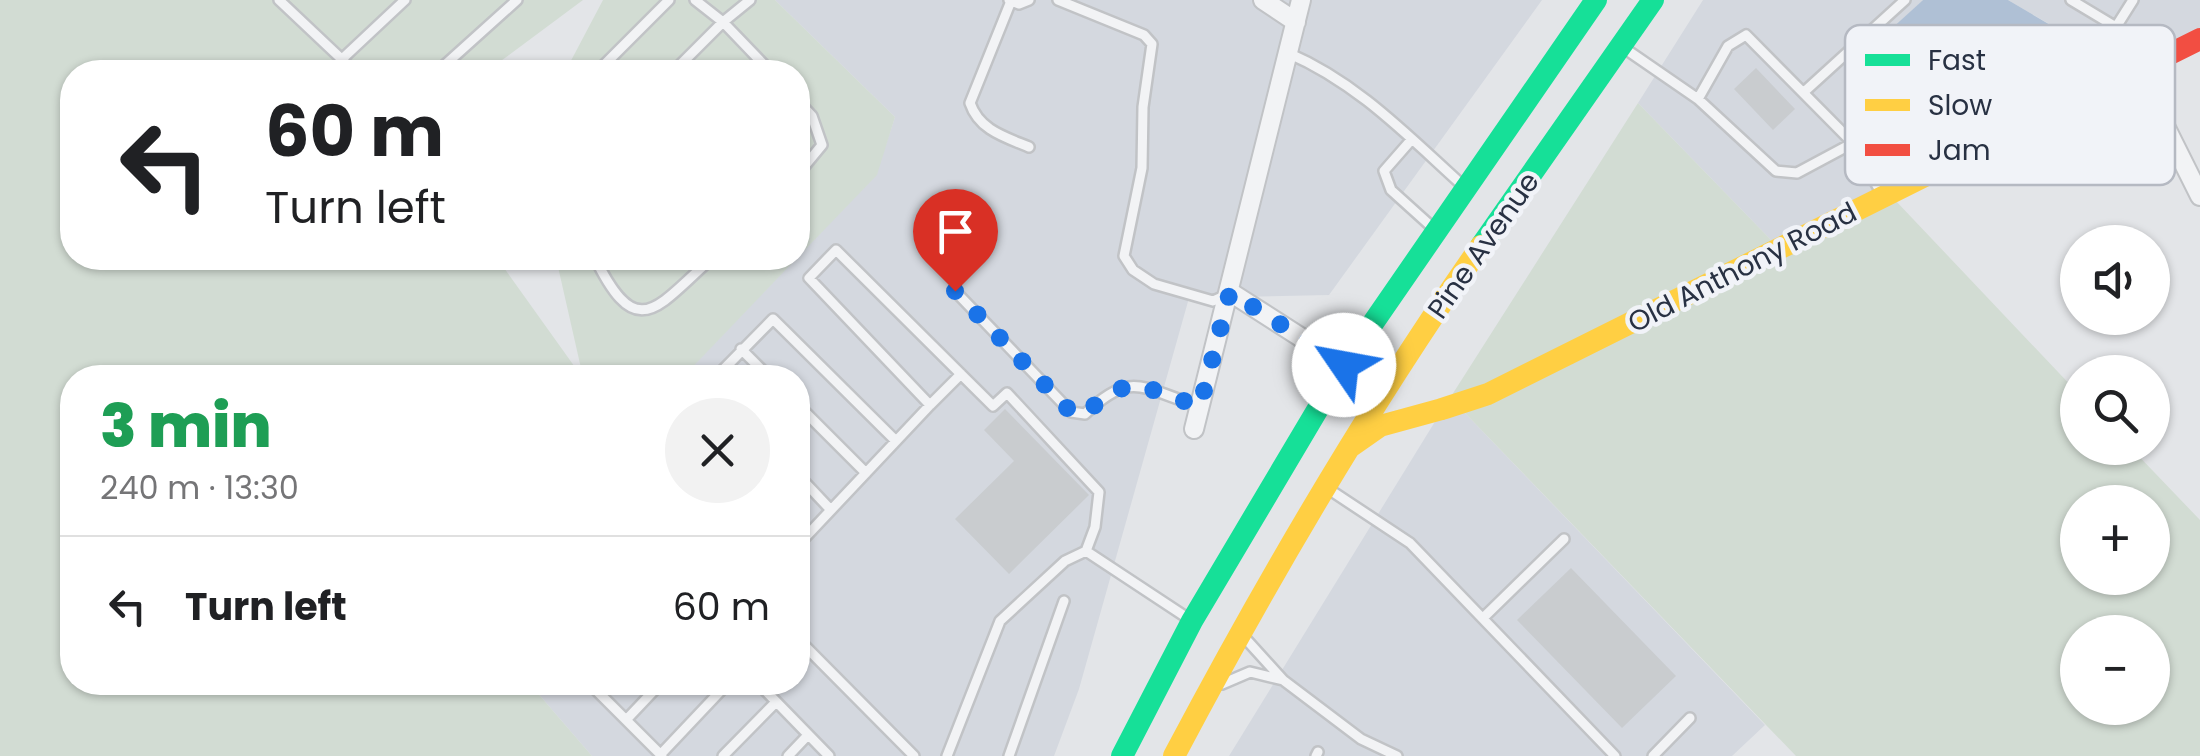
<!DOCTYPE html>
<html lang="en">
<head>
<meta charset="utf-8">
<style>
	:root { --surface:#fff; --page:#f2f2f2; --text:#202124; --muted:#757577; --line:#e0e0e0 }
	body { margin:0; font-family:Poppins,sans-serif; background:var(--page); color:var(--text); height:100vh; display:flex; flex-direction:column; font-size:38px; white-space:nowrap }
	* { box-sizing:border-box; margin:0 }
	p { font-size:32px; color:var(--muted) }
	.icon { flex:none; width:55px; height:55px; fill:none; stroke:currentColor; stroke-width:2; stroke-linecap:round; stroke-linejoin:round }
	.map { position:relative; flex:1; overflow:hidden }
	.details { position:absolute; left:60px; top:365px; width:750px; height:330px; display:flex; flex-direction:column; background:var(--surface); border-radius:40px; box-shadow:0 2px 8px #0004 }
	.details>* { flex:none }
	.banner { position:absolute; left:60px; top:60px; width:750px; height:210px; border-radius:40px; box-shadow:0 2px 8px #0004; background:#fff; color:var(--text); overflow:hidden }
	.controls { position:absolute; left:2060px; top:225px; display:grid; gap:20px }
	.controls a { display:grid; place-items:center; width:110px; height:110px; border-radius:50%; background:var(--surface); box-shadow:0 2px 8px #0004; font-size:50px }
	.pin { position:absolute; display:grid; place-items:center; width:85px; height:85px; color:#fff; margin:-102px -42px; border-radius:50% 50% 50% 0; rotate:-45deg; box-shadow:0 0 10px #0007 }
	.pin .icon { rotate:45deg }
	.me { position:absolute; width:110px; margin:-55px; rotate:303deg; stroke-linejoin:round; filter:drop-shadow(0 0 8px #0008) }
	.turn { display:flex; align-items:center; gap:35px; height:210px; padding:0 40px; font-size:45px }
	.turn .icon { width:130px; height:130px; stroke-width:2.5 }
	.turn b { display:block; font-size:70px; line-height:85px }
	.round { display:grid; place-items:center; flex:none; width:105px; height:105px; border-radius:52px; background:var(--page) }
	.overview { display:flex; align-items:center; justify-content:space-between; height:170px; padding:0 40px }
	h1 { font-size:60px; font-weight:800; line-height:75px; color:#1e9e55 }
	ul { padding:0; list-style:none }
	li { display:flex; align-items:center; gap:30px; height:140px; padding:0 40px; border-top:2px solid var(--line) }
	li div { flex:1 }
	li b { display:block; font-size:38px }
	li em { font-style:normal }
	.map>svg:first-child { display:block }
</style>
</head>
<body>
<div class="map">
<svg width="2200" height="756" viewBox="0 0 2200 756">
	<rect width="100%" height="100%" fill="#e3e5e8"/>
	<!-- built -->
	<path fill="#d4d8df" d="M775 0H1542L1329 295 1189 298 1079 689 1054 756H592L529 683 798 682V378L682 377 876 175 895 117Z
		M1703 0H1923L1889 32 2080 42 2008 0H2200V29L1773 242 1638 103Z
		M1463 411 1765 725 1732 756H1229L1436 420Z"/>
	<!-- green -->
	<path fill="#d2dcd3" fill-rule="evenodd" d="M0 0H583L486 72H72V258H497L582 377 72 378V682L529 683 592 756H0Z
		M603 0H775L895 117 877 175 798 257V72H565Z
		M1638 103 1773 242 1485 386 1450 398Z
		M1895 200 2077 392 2078 448H2131L2200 520V756H1796L1463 411ZM2078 502H2152V578H2078ZM2078 632H2152V708H2078Z
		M556 258H797L682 378 583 377Z"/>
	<!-- water -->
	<path fill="#afc0d5" d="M1923 0H2008L2081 43 1963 107 1889 31Z"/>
	<!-- building -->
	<path fill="#c9cccf" d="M1756 68 1795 109 1773 130 1734 89Z
		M1005 409 1089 495 1009 574 955 519 1014 461 984 430Z
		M1571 568 1676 676 1622 728 1517 620Z"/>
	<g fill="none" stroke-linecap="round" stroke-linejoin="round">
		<!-- lane casing -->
		<g stroke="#c1c3c6" stroke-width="14">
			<path id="lane" d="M279 0 350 67 370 72
				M695 0 723 22 750 0
				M1009 0 1019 4 1029 0
				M1058 0 1144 35 1152 44 1143 107 1142 168 1124 256 1133 270 1154 284 1213 301 1224 296
				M2071 0 2116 27 2136 67
				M1011 1 970 103C979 130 1005 137 1029 147
				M2116 27 2133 0
				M1624 48 1698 99 1776 171 1797 173 1853 143 1882 194
				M1288 53C1356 82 1406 134 1460 183
				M341 60 405 0
				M437 72 517 0
				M597 72 669 0
				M673 72 723 22 771 72
				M1804 92 1905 0
				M1698 99 1728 46 1746 35 1853 143
				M798 101 812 116 822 145 798 174
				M1412 139 1384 171 1391 190 1432 227
				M595 258C637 344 656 308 712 258
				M955 291 1071 412 1085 414C1132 369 1142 389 1199 406
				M741 349 770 378
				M715 378 773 319 896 441
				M798 405 866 473
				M930 405 961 374
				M798 475 831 510
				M1330 490 1410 543 1615 756
				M798 545 930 405 809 278 836 250 993 406 1007 393 1099 492 1095 527 1086 551 1065 561 1000 621 947 756
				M1086 551 1186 617
				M1483 618 1564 539
				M798 639 914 756
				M1283 680 1361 739 1397 756
				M595 682 592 686 662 756
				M757 682 829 756
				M1222 684 1250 672 1283 680 1244 637
				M626 720 662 682
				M660 755 729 682
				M723 756 776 702
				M788 756 808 735
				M1009 756 1064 601
				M1316 756 1318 752
				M1653 756 1690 718"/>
		</g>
		<!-- street casing -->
		<g stroke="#c1c3c6" stroke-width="22">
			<path id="street" d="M1263 0 1296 22
				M2137 70 2200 196
				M1230 292 1344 365
				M1194 429 1301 0"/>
		</g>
		<!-- lane -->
		<use href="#lane" stroke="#f2f3f5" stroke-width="9"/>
		<!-- street -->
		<use href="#street" stroke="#f2f3f5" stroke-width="18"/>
		<!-- fast -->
		<path stroke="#16e098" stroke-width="22" d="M1481 246 1653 0
			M1122 756 1192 621 1344 365 1596 0"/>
		<!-- slow -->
		<path stroke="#ffcf43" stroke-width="22" d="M1442 409 1488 394 2021 128
			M1350 447 1380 426 1442 409
			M1174 756C1267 580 1367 409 1481 246"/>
		<!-- jam -->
		<path stroke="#f24e42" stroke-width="22" d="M2021 128 2200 39"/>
	</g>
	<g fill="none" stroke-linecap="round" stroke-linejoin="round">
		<!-- route -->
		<path stroke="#1a73e8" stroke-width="18" stroke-dasharray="0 32.4" d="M955 291 1071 412 1085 414C1132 369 1142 389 1200 406L1230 292 1344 365"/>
	</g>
	<g text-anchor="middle" stroke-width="9" stroke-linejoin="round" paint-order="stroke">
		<!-- street labels -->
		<g font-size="28" fill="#283143" stroke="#f1f3f8">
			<text transform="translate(1483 245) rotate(-55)" y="10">Pine Avenue</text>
			<text transform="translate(1742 267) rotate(-27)" y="10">Old Anthony Road</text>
		</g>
	</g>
	<!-- legend -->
	<rect x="1845" y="25" width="330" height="160" rx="15" fill="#f1f3f8" stroke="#b5b9c2" stroke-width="2.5"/>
	<rect x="1865" y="54" width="45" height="12" fill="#16e098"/>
	<rect x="1865" y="99" width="45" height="12" fill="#ffcf43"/>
	<rect x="1865" y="144" width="45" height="12" fill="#f24e42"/>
	<g font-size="28" fill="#283143">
		<text x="1928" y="70">Fast</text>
		<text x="1928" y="115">Slow</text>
		<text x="1928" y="160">Jam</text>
	</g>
</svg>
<div class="controls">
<a><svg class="icon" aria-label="sound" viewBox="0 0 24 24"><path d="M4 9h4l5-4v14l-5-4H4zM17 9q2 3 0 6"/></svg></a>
<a><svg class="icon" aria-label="search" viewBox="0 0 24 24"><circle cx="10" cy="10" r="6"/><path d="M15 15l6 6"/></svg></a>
<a>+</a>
<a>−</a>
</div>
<div class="pin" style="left:955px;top:291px;background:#d93025"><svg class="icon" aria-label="arrive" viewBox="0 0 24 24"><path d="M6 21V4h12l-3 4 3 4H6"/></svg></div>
<svg class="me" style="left:1344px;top:365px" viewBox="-20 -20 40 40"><circle r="19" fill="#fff"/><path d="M0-13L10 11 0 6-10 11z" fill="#1a73e8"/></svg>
<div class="banner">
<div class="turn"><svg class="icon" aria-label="left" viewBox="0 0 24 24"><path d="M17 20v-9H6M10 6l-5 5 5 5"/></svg><div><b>60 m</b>Turn left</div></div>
</div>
<section class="details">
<div class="overview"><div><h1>3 min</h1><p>240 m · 13:30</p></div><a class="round"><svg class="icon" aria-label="close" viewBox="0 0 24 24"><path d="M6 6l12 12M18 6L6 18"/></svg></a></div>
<ul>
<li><svg class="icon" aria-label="left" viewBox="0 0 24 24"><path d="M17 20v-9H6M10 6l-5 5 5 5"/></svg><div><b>Turn left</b></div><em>60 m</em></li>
</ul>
</section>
</div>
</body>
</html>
